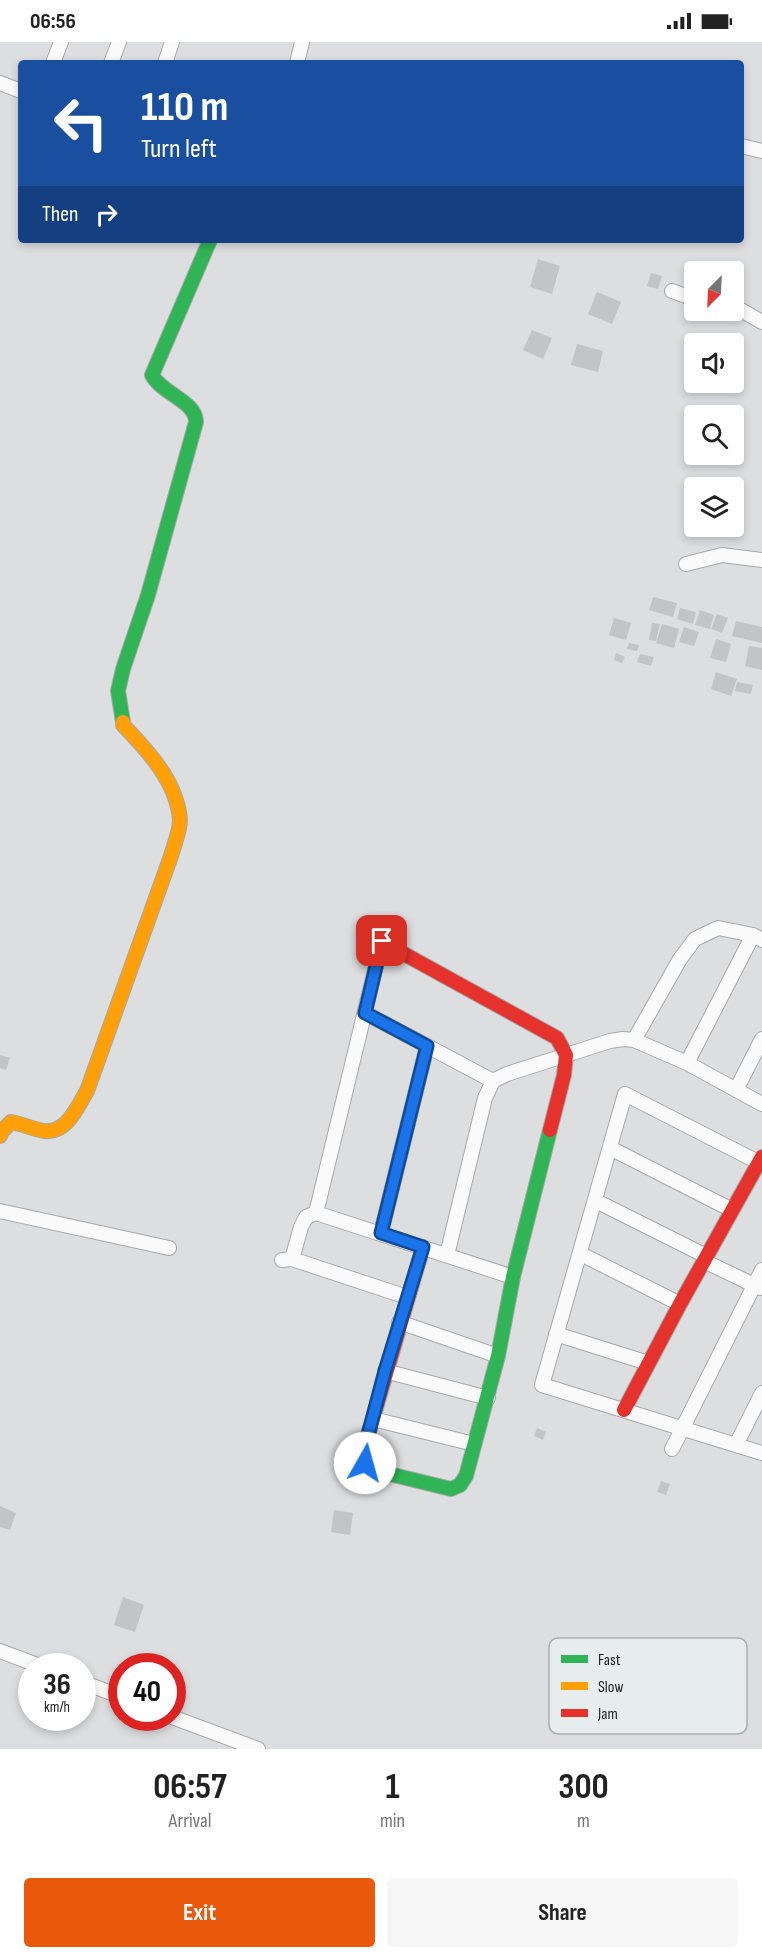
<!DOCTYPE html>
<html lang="en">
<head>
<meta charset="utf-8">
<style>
	:root { --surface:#fff; --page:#f6f6f6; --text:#222; --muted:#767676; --accent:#ea580c }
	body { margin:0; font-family:"Sofia Sans Condensed",sans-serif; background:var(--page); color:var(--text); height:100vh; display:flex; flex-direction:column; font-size:22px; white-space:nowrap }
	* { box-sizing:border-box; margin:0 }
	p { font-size:20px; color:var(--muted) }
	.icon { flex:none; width:33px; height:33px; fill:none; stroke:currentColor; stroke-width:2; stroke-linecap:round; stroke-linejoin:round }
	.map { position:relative; height:1707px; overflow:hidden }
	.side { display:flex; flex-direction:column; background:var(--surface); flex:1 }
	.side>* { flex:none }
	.banner { position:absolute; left:18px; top:18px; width:726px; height:183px; border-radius:6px; box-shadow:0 3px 9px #0003; background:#1a4fa0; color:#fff; overflow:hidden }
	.needle { width:39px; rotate:204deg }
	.buttons { position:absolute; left:684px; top:219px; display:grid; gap:12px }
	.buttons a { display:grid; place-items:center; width:60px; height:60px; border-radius:6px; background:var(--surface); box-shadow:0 3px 9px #0003; font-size:30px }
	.speed { position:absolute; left:18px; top:1611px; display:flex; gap:12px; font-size:30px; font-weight:700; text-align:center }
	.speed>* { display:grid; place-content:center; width:78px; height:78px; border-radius:50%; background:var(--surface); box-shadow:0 3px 9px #0003; line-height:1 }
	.speed small { font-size:15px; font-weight:400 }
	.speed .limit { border:9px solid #d22; background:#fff; color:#111 }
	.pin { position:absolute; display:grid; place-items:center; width:51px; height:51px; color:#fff; margin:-26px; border-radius:12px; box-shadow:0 3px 9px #0006 }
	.me { position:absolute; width:66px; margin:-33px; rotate:7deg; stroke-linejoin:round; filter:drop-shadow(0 0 4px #0008) }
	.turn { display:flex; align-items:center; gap:21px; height:126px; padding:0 24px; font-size:27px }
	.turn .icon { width:78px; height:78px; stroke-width:2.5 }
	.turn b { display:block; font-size:42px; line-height:51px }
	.then { display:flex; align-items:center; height:57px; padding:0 24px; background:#0003; gap:12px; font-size:22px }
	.eta { display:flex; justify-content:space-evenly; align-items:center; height:102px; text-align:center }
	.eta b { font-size:36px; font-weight:700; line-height:42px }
	.cta { display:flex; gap:12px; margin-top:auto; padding:12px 24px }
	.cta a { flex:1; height:69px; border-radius:6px; background:var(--accent); color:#fff; font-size:24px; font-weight:700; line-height:69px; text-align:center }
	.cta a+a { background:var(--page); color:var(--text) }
	.status { display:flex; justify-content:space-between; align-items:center; height:42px; padding:0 30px; background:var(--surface); direction:ltr }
	.status svg { height:16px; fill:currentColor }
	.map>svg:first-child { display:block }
</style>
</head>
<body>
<div class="status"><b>06:56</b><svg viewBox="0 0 49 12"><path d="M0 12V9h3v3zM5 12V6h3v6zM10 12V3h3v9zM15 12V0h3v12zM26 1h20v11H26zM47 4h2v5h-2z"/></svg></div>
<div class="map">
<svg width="762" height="1707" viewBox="0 0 762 1707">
	<rect width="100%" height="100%" fill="#dcdee0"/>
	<!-- building -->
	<path fill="#c3c4c6" d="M538 217 560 224 552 252 530 245Z
		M651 231 662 234 658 247 647 244Z
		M597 250 621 260 612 282 588 272Z
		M532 288 552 296 543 317 523 308Z
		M577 302 603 309 598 330 571 323Z
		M653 555 677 561 673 575 649 568Z
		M680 566 696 570 693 582 677 577Z
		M700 568 714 573 710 587 695 583Z
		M717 572 728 576 722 591 711 587Z
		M614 576 631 581 626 598 609 593Z
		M736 579 762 585V601L732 594Z
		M652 581 660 582 656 599 649 598Z
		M662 582 679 587 674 606 656 601Z
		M684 585 699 590 694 604 679 600Z
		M716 597 731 602 726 620 710 616Z
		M629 601 639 603 637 609 627 607Z
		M749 604 762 606V628L745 624Z
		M616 611 625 615 622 621 614 618Z
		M640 612 654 615 651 624 637 620Z
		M716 630 737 637 731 654 711 647Z
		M737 640 753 643 751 652 735 649Z
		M0 1013 10 1016 6 1028 0 1026Z
		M537 1386 546 1390 543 1398 534 1394Z
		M661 1439 670 1442 666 1453 657 1450Z
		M0 1464 16 1471 10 1488 0 1485Z
		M334 1468 353 1471 350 1493 331 1490Z
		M123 1555 144 1563 135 1590 114 1583Z"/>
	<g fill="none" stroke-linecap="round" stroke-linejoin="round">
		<!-- street casing -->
		<g stroke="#a6a8aa" stroke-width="16">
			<path id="street" d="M53 21 61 0
				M111 21 119 0
				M165 21 172 0
				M297 21 302 0
				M0 41 21 49
				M741 104 762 109
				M672 249 694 257
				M734 264 762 280
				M686 522 722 513 762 518
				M365 971 493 1039
				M634 998 680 917 695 897 718 886 753 893 762 898
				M687 1021 753 893
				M736 1048 762 997
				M610 1106 732 1168
				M758 1120 625 1052 542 1343 762 1411
				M596 1159 706 1214
				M0 1169 169 1206
				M316 1171 382 899
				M381 1191 427 1004
				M581 1212 680 1262
				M447 1213 485 1056 493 1039 507 1032 610 999 623 997 634 998 687 1021 762 1062
				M292 1217 301 1185 306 1175 316 1171 513 1235
				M282 1218 292 1217 407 1255
				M704 1219 760 1246
				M399 1280 498 1314
				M556 1292 648 1321
				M385 1329 488 1356
				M373 1377 474 1402
				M736 1403 762 1351
				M672 1407 762 1228
				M0 1609 40 1624
				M82 1640 122 1655
				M172 1675 258 1707"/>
		</g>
		<!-- fast casing -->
		<g stroke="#a6a8aa" stroke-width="16">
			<path id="fast" d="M123 680 118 649 123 627 148 553 196 380C196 359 162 352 152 333L210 198
				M371 1383C366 1401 357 1414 373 1428L451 1447 460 1443 466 1434 498 1314 513 1235 550 1088"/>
		</g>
		<!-- slow casing -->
		<g stroke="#a6a8aa" stroke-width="16">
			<path id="slow" d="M0 1094 2 1089 11 1080C22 1082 33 1087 44 1089 67 1092 77 1065 87 1049L171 814C174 803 180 789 180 778 177 740 148 709 123 683V680"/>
		</g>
		<!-- jam casing -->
		<g stroke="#a6a8aa" stroke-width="16">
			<path id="jam" d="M366 891 557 996 566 1013 564 1033 550 1088
				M624 1368 680 1262 762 1115
				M371 1383 423 1205"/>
		</g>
		<!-- street -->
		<use href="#street" stroke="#fafafa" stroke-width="14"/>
		<!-- fast -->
		<use href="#fast" stroke="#30b455" stroke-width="14"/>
		<!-- slow -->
		<use href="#slow" stroke="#ff9f0a" stroke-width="14"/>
		<!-- jam -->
		<use href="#jam" stroke="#e5322d" stroke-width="14"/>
	</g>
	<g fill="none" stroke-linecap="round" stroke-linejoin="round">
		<!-- route casing -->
		<g stroke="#114b97" stroke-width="15">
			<path id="route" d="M365 1421 363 1412 385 1329 423 1205 381 1191 427 1004 365 971 382 899"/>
		</g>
		<!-- route -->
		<use href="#route" stroke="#1a73e8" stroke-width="10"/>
	</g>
	<!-- legend -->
	<rect x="549" y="1596" width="198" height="96" rx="9" fill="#e7ecef" stroke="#a9adb0" stroke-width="1.5"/>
	<rect x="561" y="1613" width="27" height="8" fill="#30b455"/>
	<rect x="561" y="1640" width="27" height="8" fill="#ff9f0a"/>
	<rect x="561" y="1667" width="27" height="8" fill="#e5322d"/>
	<g font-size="16" fill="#191b1c">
		<text x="598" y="1623">Fast</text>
		<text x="598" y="1650">Slow</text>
		<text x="598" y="1677">Jam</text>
	</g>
</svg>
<div class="buttons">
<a><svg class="needle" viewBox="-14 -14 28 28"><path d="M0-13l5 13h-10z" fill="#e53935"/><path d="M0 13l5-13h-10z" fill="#767676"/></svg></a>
<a><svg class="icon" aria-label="sound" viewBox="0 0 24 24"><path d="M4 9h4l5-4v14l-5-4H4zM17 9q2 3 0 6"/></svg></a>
<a><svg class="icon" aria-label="search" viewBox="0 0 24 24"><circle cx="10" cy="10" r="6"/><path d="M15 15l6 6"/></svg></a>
<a><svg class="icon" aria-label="layers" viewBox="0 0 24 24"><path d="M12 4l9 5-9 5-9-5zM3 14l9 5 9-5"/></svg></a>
</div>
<div class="speed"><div>36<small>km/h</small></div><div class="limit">40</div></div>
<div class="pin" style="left:382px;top:899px;background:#d93025"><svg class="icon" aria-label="arrive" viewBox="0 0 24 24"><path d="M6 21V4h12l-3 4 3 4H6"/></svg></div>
<svg class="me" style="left:365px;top:1421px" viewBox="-20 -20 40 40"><circle r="19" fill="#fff"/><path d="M0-13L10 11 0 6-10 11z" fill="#1a73e8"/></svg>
<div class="banner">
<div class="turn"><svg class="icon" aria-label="left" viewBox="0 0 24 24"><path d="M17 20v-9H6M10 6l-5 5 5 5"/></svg><div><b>110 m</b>Turn left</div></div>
<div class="then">Then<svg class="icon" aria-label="right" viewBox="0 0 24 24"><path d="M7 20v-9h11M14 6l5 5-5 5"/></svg></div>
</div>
</div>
<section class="side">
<div class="eta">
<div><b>06:57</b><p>Arrival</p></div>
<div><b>1</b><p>min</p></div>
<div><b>300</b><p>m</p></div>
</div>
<div class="cta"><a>Exit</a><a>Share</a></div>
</section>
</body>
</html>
